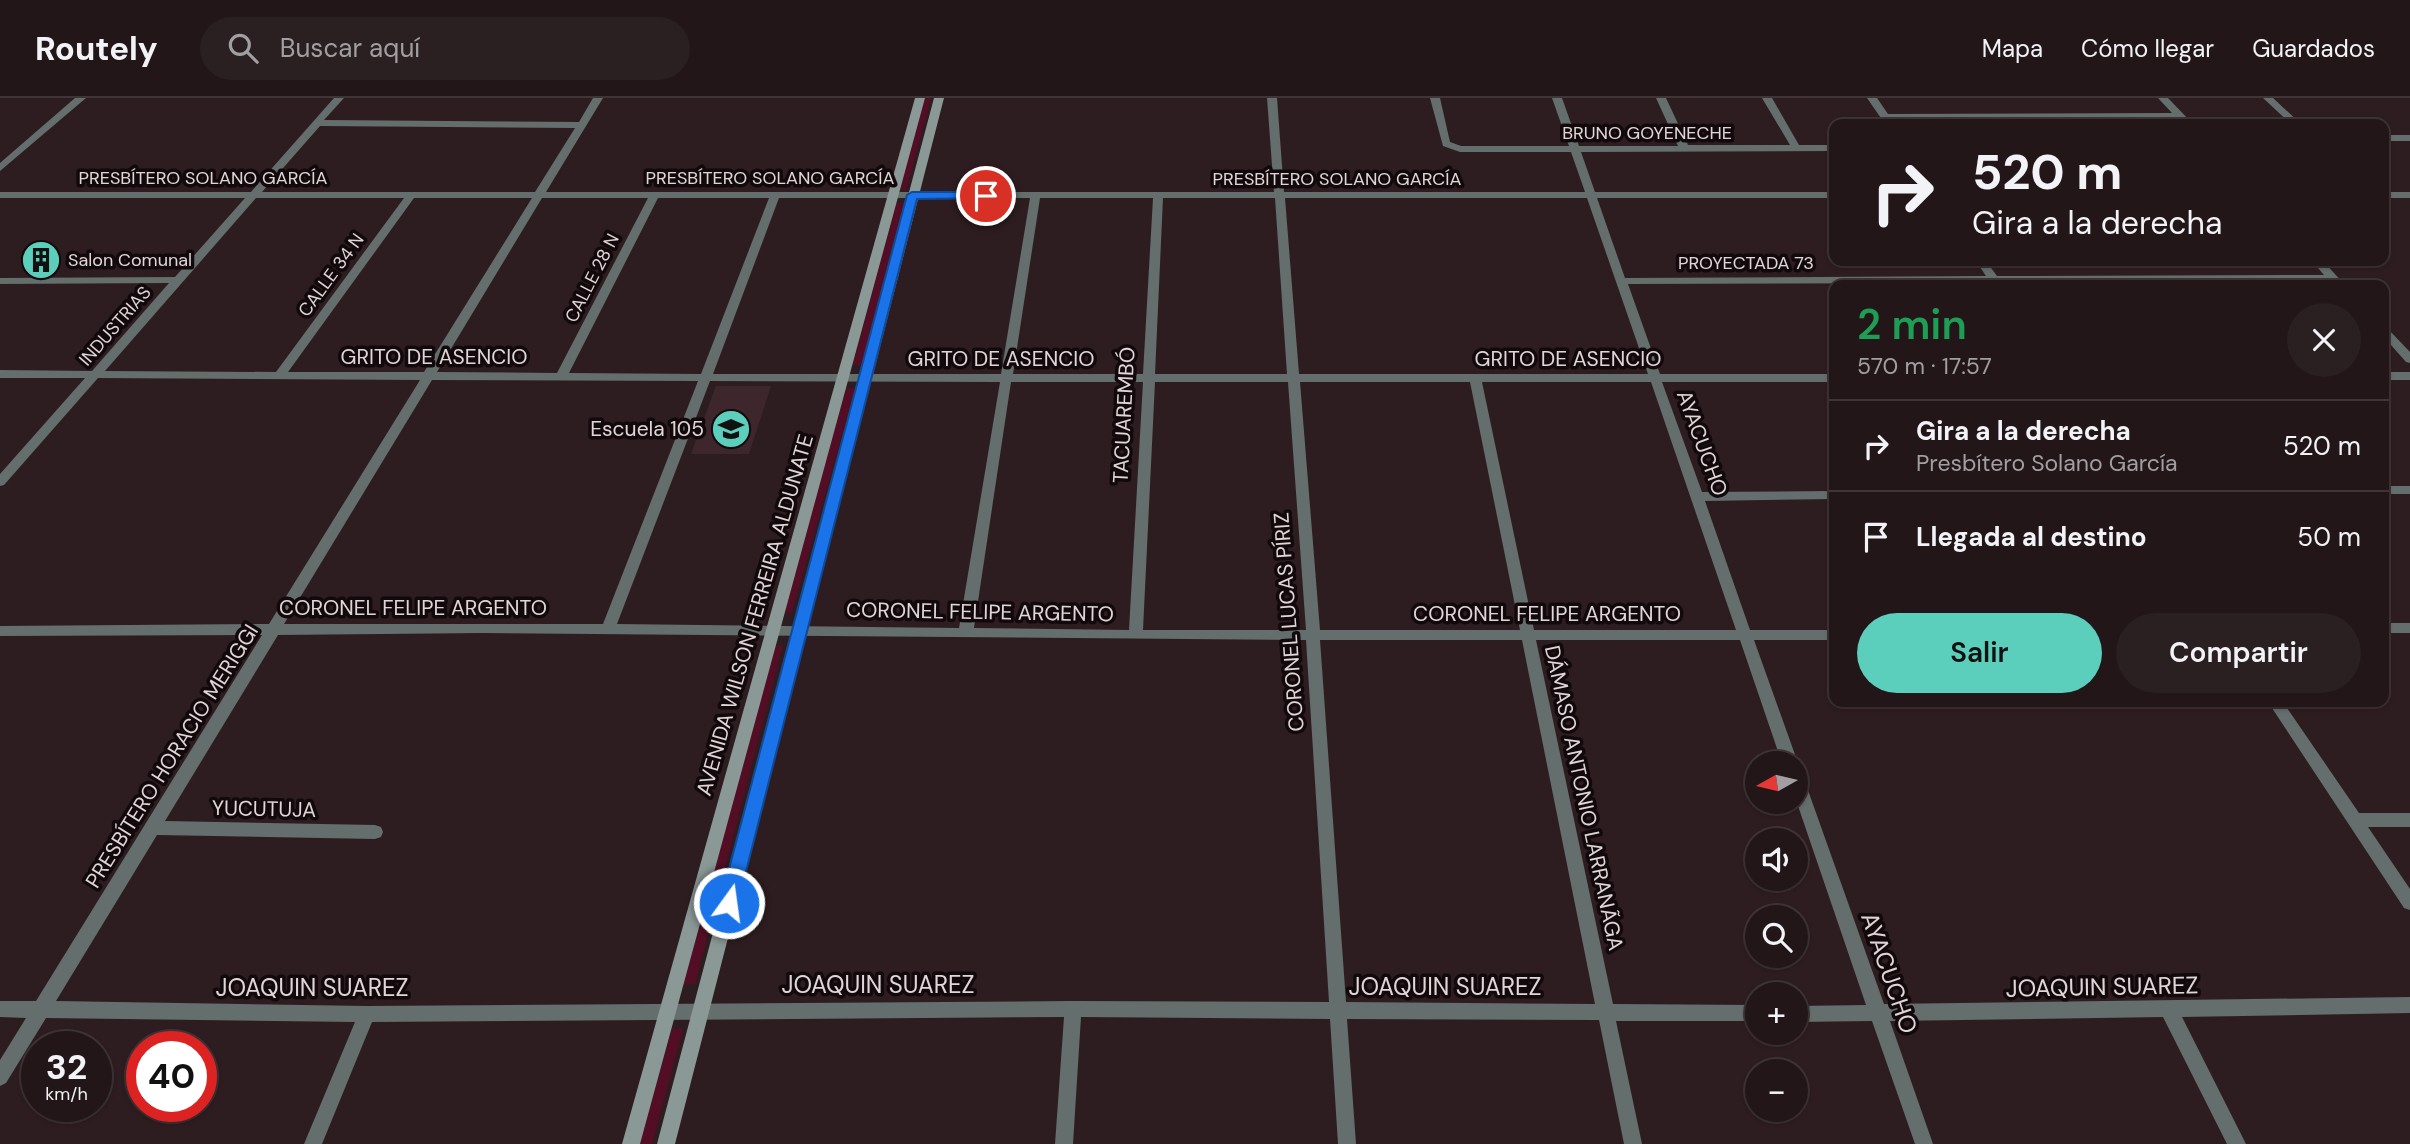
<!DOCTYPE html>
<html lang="es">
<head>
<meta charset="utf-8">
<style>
	:root { --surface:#221618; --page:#2a1f21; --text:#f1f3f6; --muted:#a29fa2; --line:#3f3537; --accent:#5bcebc }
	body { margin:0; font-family:"DM Sans",sans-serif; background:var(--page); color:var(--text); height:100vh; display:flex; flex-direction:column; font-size:26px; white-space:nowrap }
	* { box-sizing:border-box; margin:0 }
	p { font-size:23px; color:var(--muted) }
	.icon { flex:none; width:38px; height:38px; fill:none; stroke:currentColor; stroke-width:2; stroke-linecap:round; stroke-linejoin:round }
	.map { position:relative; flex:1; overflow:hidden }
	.details { position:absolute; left:1829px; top:182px; width:560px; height:427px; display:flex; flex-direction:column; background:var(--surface); border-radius:14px; box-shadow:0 2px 5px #0004,0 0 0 2px var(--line) }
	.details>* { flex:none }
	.top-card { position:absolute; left:1829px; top:21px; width:560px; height:147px; border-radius:14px; box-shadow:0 2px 5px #0004,0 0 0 2px var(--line); background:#221618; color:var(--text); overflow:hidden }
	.needle { width:46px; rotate:262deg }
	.fabs { position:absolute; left:1745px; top:653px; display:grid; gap:14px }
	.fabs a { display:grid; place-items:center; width:63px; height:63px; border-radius:50%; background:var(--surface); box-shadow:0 2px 5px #0004,0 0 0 2px var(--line); font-size:35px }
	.speed { position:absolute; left:21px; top:933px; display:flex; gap:14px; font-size:35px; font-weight:700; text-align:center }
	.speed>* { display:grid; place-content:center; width:91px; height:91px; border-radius:50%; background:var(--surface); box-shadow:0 2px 5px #0004,0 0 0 2px var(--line); line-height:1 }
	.speed small { font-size:18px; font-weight:400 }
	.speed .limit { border:10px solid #d22; background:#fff; color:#111 }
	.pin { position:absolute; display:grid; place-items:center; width:60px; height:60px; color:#fff; margin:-30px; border:4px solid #fff; border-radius:50%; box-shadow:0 2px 7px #0007 }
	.me { position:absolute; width:77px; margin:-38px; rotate:14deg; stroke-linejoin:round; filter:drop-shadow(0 0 5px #0008) }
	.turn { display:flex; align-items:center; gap:24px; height:147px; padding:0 28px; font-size:32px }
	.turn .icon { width:91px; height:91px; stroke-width:2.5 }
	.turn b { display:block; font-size:49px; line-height:60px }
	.round { display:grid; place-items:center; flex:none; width:74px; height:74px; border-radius:37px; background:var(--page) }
	.overview { display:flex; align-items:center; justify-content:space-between; height:119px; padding:0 28px }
	h1 { font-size:42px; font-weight:600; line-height:52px; color:#1e9e55 }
	.action { display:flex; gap:14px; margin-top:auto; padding:14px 28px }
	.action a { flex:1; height:80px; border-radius:42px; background:var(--accent); color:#111; font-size:28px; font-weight:600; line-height:80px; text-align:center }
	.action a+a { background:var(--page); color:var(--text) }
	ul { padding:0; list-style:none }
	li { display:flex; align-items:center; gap:21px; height:91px; padding:0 28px; border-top:2px solid var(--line) }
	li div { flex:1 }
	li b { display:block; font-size:26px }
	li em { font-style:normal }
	header { display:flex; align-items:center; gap:42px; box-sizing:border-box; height:98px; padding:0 35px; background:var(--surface); border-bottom:2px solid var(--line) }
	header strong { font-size:33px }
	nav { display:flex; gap:38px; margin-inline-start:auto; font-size:24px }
	.search { width:490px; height:63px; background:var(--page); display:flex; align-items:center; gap:18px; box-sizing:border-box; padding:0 24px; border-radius:38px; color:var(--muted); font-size:26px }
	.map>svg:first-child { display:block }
</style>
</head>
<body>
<header>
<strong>Routely</strong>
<div class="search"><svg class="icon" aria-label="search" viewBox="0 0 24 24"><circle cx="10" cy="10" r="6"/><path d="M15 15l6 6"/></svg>Buscar aquí</div>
<nav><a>Mapa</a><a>Cómo llegar</a><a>Guardados</a></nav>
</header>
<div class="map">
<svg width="2410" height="1046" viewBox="0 0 2410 1046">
	<rect width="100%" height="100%" fill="#2e1d20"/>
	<!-- built -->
	<path fill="#3d272c" d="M716 288H771L749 356H691Z"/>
	<!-- green -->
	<path fill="#530e25" d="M925 0H931L906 92H899Z
		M896 105H904L862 267H853Z
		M846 290H855L792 515 782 514Z
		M783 547 695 886H683L773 548Z
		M672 931H683L652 1046H640Z"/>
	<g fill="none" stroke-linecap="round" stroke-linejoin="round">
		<!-- street -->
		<path fill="#646e6c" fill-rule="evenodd" d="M75 0H86L0 73V65Z
			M334 0H344L324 22 579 24 593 0H603L546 94H1274L1267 0H1277L1284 94H1585L1571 54H1460L1443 48 1430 0H1440L1450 44 1461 48H1569L1552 0H1562L1579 48H1678L1656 0H1666L1688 47H1790L1762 0H1772L1799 47H1834V53L1581 54 1595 94H1834V100H1597L1625 180 1986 178 1976 163H1986L1997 178 2324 177 2312 163H2323L2345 187H2334L2330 183 2001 185 2000 187H1992L1990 185 1628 186 1660 276H1834V284H1662L1702 394 1834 393V401L1705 403 1750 532H1834V542H1754L1798 665 1796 669V665H1782L1740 542H1536L1613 906 1757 907V923H1616L1642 1046H1624L1599 922 1347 921 1356 1046H1338L1330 921 1081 919 1073 1046H1055L1064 919 372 924 322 1046H304L355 924 46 920 6 985 0 988V962L26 920 0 919V903H36L262 537 0 538V528L269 526 420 282 98 280 4 387 0 388V376L85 280H0V272L92 273 169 185 0 186V180L175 179 245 100H0V94H251ZM320 28 575 30 535 94H262ZM256 100H404L276 274 105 273ZM414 100H532L424 274H288ZM542 100H648L557 275 437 274ZM658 100H769L701 276 569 275ZM779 100H1030L1001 276H713ZM1040 100H1153L1143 276H1013ZM1163 100H1275L1287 276H1155ZM1285 100H1587L1648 276H1299ZM432 282 698 283 603 526H284ZM710 283 1000 284 959 530 617 526ZM1011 284H1143L1129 532 974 530ZM1155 284H1288L1306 532H1143ZM1300 284H1470L1520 532H1320ZM1482 284H1651L1736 532H1534ZM482 535 1306 542 1329 904 1073 903 367 908 56 903 157 737 375 741 381 739 383 734 381 729 375 727 165 723 278 537ZM1320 542H1522L1595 906 1346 904Z
			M1867 0H1877L1888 16 2172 15 2158 0H2168L2193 26H2183L2178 21 1892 22 1893 26H1885Z
			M2263 0H2273L2301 26H2291Z
			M2384 37H2410V43H2384Z
			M2384 94H2410V100H2384Z
			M2384 230 2388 231 2410 254V265L2406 264 2384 239Z
			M2384 274H2410V282H2384Z
			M2384 388H2410V396H2384Z
			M2384 525H2410V535H2384Z
			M2268 604H2283L2359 715H2410V729H2368L2410 791V812L2404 810Z
			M1796 675 1801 676 1804 681 1884 906 2410 899V915L2182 919 2246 1046H2227L2163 919 1890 923 1933 1046H1915L1872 923 1796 924V908L1866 907 1796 702Z"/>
		<!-- secondary -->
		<path fill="#8a9996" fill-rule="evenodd" d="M915 0H925L640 1046H622Z
			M934 0H944L675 1046H657Z"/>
	</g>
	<!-- route -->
	<path fill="#1a73e8" stroke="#114b97" stroke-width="2" d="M986 94 992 98 990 100 917 101 738 805 736 811 729 813 722 811 720 805 907 97 912 94Z"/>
	<!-- icons -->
	<defs>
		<g id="building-disc" transform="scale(2.0125)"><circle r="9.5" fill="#5bcebc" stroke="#11090b"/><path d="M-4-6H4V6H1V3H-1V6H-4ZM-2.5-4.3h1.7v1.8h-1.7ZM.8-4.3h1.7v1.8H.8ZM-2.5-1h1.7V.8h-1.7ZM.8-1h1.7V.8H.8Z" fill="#111"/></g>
		<g id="school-disc" transform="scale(2.0125)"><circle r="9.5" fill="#5bcebc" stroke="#11090b"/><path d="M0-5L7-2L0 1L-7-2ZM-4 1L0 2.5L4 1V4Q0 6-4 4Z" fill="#111"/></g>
	</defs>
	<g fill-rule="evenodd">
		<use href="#building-disc" x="41" y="162"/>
		<use href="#school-disc" x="731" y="331"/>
	</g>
	<g text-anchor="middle" stroke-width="7" stroke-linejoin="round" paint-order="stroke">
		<!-- far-street labels -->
		<g font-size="18" fill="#e1d6d7" stroke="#11090b">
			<text x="1647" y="41">BRUNO GOYENECHE</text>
			<text x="203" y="86">PRESBÍTERO SOLANO GARCÍA</text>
			<text x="770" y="86">PRESBÍTERO SOLANO GARCÍA</text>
			<text x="1337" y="87">PRESBÍTERO SOLANO GARCÍA</text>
			<text x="1746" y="171">PROYECTADA 73</text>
			<text transform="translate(331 177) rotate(-54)" y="6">CALLE 34 N</text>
			<text transform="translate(592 180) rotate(-63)" y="6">CALLE 28 N</text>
			<text transform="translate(115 228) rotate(-49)" y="6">INDUSTRIAS</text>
		</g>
		<!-- far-poi labels -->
		<g font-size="18" fill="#e1d6d7" stroke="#11090b" text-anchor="start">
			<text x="68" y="168">Salon Comunal</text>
		</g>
		<!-- street labels -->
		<g font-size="21" fill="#e1d6d7" stroke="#11090b">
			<text x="434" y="266">GRITO DE ASENCIO</text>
			<text x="1001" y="268">GRITO DE ASENCIO</text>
			<text x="1568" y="268">GRITO DE ASENCIO</text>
			<text transform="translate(1124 317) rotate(-87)" y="7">TACUAREMBÓ</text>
			<text transform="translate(1702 345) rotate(70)" y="7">AYACUCHO</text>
			<text x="413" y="517">CORONEL FELIPE ARGENTO</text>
			<text transform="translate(980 514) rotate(1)" y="7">CORONEL FELIPE ARGENTO</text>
			<text x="1547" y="523">CORONEL FELIPE ARGENTO</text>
			<text transform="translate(755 517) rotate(-74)" y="7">AVENIDA WILSON FERREIRA ALDUNATE</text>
			<text transform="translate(1289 524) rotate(-94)" y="7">CORONEL LUCAS PÍRIZ</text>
			<text transform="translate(172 658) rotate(-58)" y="7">PRESBÍTERO HORACIO MERIGGI</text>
			<text transform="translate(1584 700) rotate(78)" y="7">DÁMASO ANTONIO LARRANÃGA</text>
			<text transform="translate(264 711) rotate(1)" y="7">YUCUTUJA</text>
		</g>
		<!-- poi labels -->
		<g font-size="21" fill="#e1d6d7" stroke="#11090b" text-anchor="end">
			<text x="704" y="338">Escuela 105</text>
		</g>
		<!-- near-street labels -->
		<g font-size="24" fill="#e1d6d7" stroke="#11090b">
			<text transform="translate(1889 875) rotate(71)" y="8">AYACUCHO</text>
			<text x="878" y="895">JOAQUIN SUAREZ</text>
			<text x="1445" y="897">JOAQUIN SUAREZ</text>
			<text transform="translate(2102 889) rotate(-1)" y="8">JOAQUIN SUAREZ</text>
			<text x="312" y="898">JOAQUIN SUAREZ</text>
		</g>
	</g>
</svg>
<div class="fabs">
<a><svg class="needle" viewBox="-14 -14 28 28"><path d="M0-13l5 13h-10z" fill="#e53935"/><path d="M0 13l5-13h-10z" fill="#a29fa2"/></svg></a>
<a><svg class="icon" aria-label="sound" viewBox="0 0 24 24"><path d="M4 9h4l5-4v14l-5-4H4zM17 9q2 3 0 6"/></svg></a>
<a><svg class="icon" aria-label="search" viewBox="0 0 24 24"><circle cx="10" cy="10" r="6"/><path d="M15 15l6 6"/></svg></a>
<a>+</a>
<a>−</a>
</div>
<div class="speed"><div>32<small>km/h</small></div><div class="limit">40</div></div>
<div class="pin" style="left:986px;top:98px;background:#d93025"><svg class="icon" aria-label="arrive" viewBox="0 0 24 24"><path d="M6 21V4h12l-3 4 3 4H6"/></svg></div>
<svg class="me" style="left:729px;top:805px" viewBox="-20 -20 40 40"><circle r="17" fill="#1a73e8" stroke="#fff" stroke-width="3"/><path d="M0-11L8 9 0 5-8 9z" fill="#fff"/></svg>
<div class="top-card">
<div class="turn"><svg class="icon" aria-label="right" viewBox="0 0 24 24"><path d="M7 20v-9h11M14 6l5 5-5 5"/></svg><div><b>520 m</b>Gira a la derecha</div></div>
</div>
<section class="details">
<div class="overview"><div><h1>2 min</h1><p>570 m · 17:57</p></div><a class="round"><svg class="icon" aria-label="close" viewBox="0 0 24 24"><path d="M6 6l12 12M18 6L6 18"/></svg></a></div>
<ul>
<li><svg class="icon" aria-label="right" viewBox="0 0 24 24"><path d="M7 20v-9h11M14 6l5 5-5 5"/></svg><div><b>Gira a la derecha</b><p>Presbítero Solano García</p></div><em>520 m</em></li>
<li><svg class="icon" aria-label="arrive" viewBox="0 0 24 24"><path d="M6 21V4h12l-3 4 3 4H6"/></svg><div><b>Llegada al destino</b></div><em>50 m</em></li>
</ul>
<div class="action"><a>Salir</a><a>Compartir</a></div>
</section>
</div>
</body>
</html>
